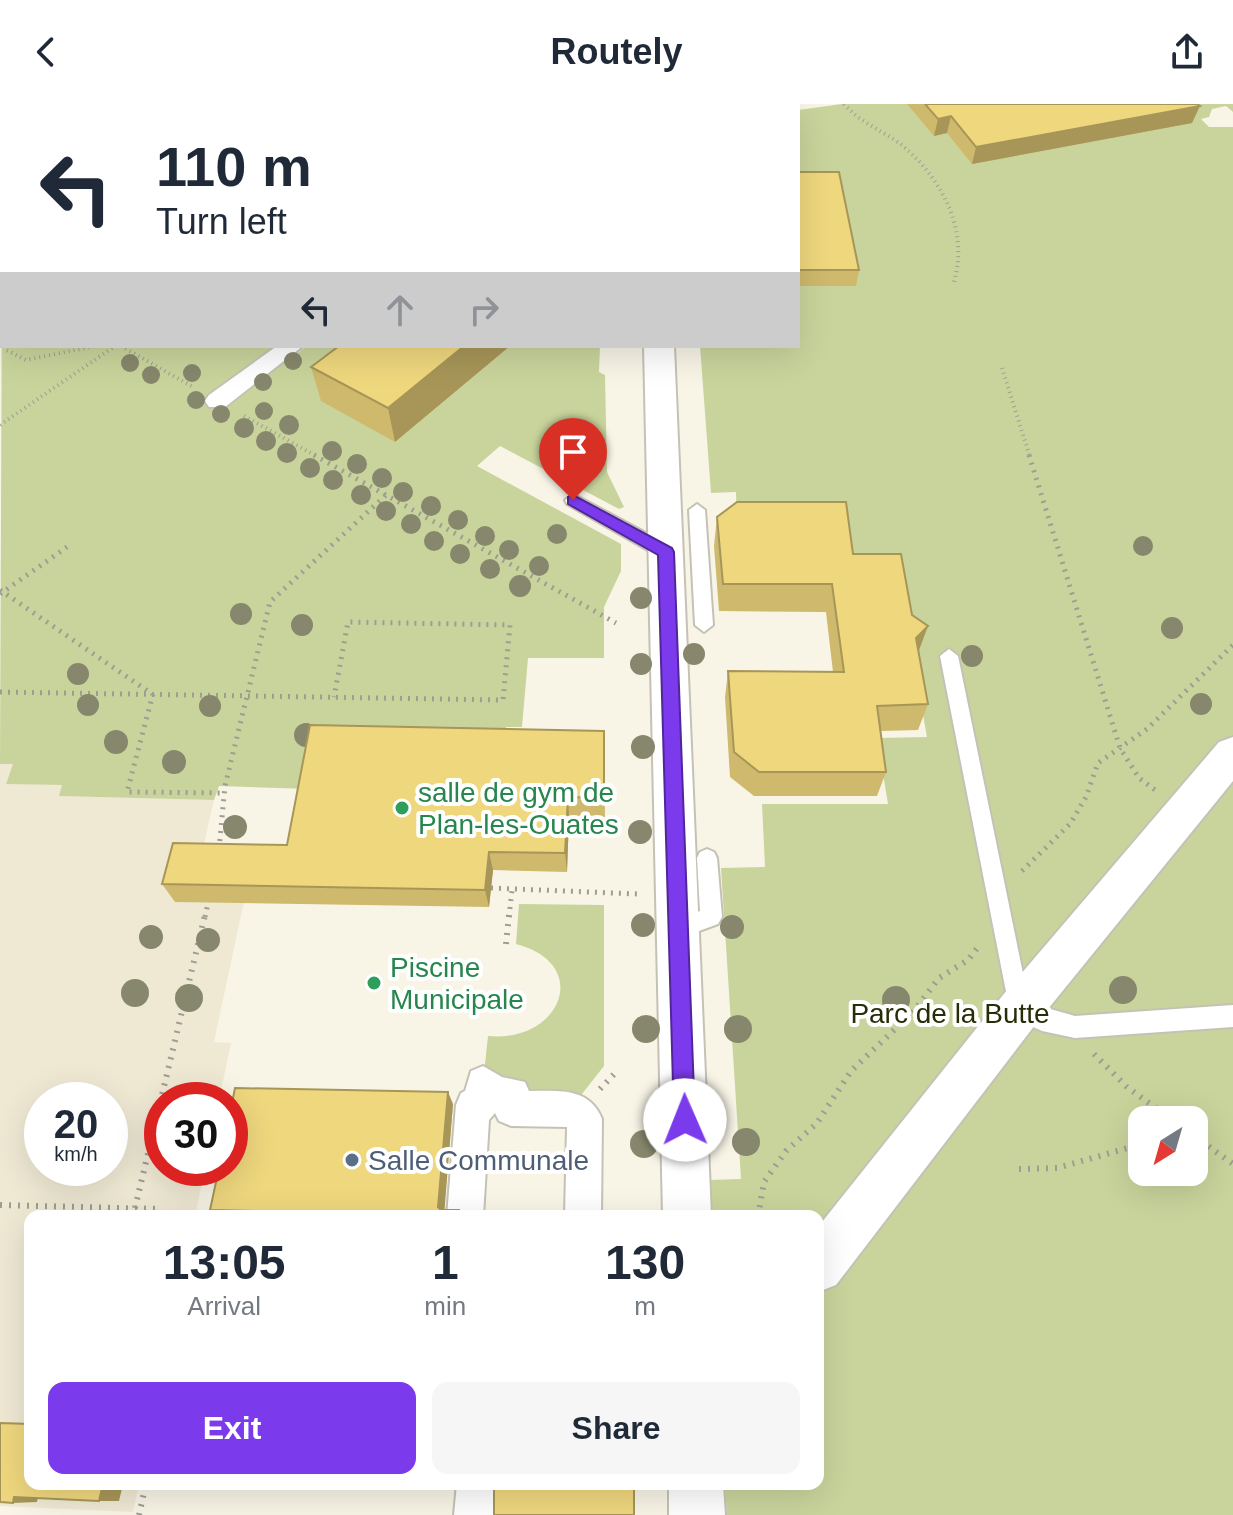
<!DOCTYPE html>
<html lang="en">
<head>
<meta charset="utf-8">
<style>
	:root { --surface:#fff; --page:#f6f6f7; --text:#1f2937; --muted:#747a83; --accent:#7c3aed }
	body { margin:0; font-family:Arial,sans-serif; background:var(--page); color:var(--text); height:100vh; display:flex; flex-direction:column; font-size:30px; white-space:nowrap }
	* { box-sizing:border-box; margin:0 }
	p { font-size:26px; color:var(--muted) }
	.icon { flex:none; width:44px; height:44px; fill:none; stroke:currentColor; stroke-width:2; stroke-linecap:round; stroke-linejoin:round }
	.map { position:relative; flex:1; overflow:hidden }
	.drawer { position:absolute; left:24px; top:1106px; width:800px; height:280px; display:flex; flex-direction:column; background:var(--surface); border-radius:16px; box-shadow:0 8px 32px #0002 }
	.drawer>* { flex:none }
	.hud { position:absolute; left:0px; top:0px; width:800px; height:244px; box-shadow:0 8px 32px #0002; background:#fff; color:var(--text); overflow:hidden }
	.needle { width:52px; rotate:217deg }
	.controls { position:absolute; left:1128px; top:1002px; display:grid; gap:16px }
	.controls a { display:grid; place-items:center; width:80px; height:80px; border-radius:16px; background:var(--surface); box-shadow:0 8px 32px #0002; font-size:40px }
	.speed { position:absolute; left:24px; top:978px; display:flex; gap:16px; font-size:40px; font-weight:700; text-align:center }
	.speed>* { display:grid; place-content:center; width:104px; height:104px; border-radius:50%; background:var(--surface); box-shadow:0 8px 32px #0002; line-height:1 }
	.speed small { font-size:20px; font-weight:400 }
	.speed .limit { border:12px solid #d22; background:#fff; color:#111 }
	.pin { position:absolute; display:grid; place-items:center; width:68px; height:68px; color:#fff; margin:-82px -34px; border-radius:50% 50% 50% 0; rotate:-45deg; box-shadow:0 0 8px #0007 }
	.pin .icon { rotate:45deg }
	.me { position:absolute; width:88px; margin:-44px; rotate:359deg; stroke-linejoin:round; filter:drop-shadow(0 0 6px #0008) }
	.turn { display:flex; align-items:center; gap:28px; height:168px; padding:0 24px; font-size:36px }
	.turn .icon { width:104px; height:104px; stroke-width:2.5 }
	.turn b { display:block; font-size:56px; line-height:68px }
	.lanes { display:flex; align-items:center; height:76px; padding:0 24px; background:#0003; justify-content:center; gap:40px; direction:ltr }
	.lanes .off { opacity:.35 }
	.eta { display:flex; justify-content:space-evenly; align-items:center; height:136px; text-align:center }
	.eta b { font-size:48px; font-weight:800; line-height:56px }
	.action { display:flex; gap:16px; margin-top:auto; padding:16px 24px }
	.action a { flex:1; height:92px; border-radius:16px; background:var(--accent); color:#fff; font-size:32px; font-weight:800; line-height:92px; text-align:center }
	.action a+a { background:var(--page); color:var(--text) }
	header { display:flex; justify-content:space-between; align-items:center; height:104px; padding:0 24px; background:var(--surface); font-size:36px; font-weight:800 }
	.map>svg:first-child { display:block }
</style>
</head>
<body>
<header><svg class="icon" aria-label="back" viewBox="0 0 24 24"><path d="M15 5l-7 7 7 7"/></svg>Routely<svg class="icon" aria-label="share" viewBox="0 0 24 24"><path d="M12 15V3M7 8l5-5 5 5M5 13v7h14v-7"/></svg></header>
<div class="map">
<svg width="1233" height="1411" viewBox="0 0 1233 1411">
	<rect width="100%" height="100%" fill="#f8f5e7"/>
	<!-- built -->
	<path fill="#efe9d4" fill-rule="evenodd" d="M0 660H14L6 679 63 681 60 692 214 696 201 753 253 755 214 938 231 939 219 996H162V1064H205L195 1112H30V1380H139L133 1408 0 1402ZM42 996H110V1064H42Z"/>
	<!-- green -->
	<path fill="#c9d49c" fill-rule="evenodd" d="M842 0H1233V8L1226 2 1212 5 1209 13 1201 15 1209 23H1233V1411H727L725 1380H818V1112H711L709 1076 741 1075 721 764 765 763 762 700H888L877 634 927 633 898 473 737 422 736 388 711 389 700 242H798V6ZM1142 1016H1194V1068H1142Z
		M2 163V242H277L270 248 287 257 307 242H333L382 268 395 338 510 242H600L599 268 605 271 607 368 624 403 619 405 500 342 477 362 621 440V467L604 503V554H528L522 623H506L503 645 311 685 219 682 214 696 59 692 62 681 6 680 13 660H0Z
		M519 800 604 801V962L571 1004 483 979 488 932C561 939 593 860 516 840Z"/>
	<g fill="none" stroke-linecap="round" stroke-linejoin="round">
		<!-- pedestrian-tunnel -->
		<path stroke="#cfcdc0" stroke-width="21" stroke-dasharray="21 11" stroke-linecap="butt" d="M256 2 259 0"/>
		<!-- service casing -->
		<g stroke="#c5c2b5" stroke-width="4">
			<path id="service" d="M573 390 672 443 675 448 672 453H660L567 400 565 396Z
				M697 400 705 406 713 521 704 528 695 521 689 406Z
				M949 545 958 552 1029 899 1075 912 1233 901V923L1075 934 1042 927 1011 913 940 552Z
				M707 745 714 748 717 754 722 813 718 820 680 834 672 831 669 824 672 817 700 807 697 754 700 748Z"/>
		</g>
		<!-- pedestrian casing -->
		<g stroke="#c5c2b5" stroke-width="4">
			<path id="pedestrian" d="M277 242H303L225 303H209L205 297 209 291Z
				M483 962 502 973 525 978 529 987C559 987 589 983 602 1015L601 1112H565L567 1023 511 1022 499 1017 495 1009 489 1016 483 1112H447L456 1001 461 989 465 987 471 967Z
				M457 1380H497L496 1411H454Z"/>
		</g>
		<!-- minor casing -->
		<g stroke="#c5c2b5" stroke-width="4">
			<path id="minor" d="M632 0H656V2H632Z
				M644 242H674L711 1112H663Z
				M1233 633V677L1035 921 836 1181 818 1188V1123L1003 891 1219 638Z
				M669 1380H723L725 1411H669Z"/>
		</g>
		<!-- path-far2 -->
		<path stroke="#9f9d93" stroke-width="4" stroke-dasharray="1 4" stroke-linecap="butt" d="M844 0C861 20 885 27 904 43 944 77 970 130 953 181
			M7 242 6 246 26 256 95 242
			M121 242 193 283
			M1002 264 1030 353
			M244 312 318 353
			M0 321 115 242"/>
		<!-- path-far1 -->
		<path stroke="#9f9d93" stroke-width="5" stroke-dasharray="2 6" stroke-linecap="butt" d="M314 351 616 519
			M1029 351 1120 644 1139 674 1155 686
			M0 486 152 590
			M0 490 67 443
			M0 588 503 596 510 521 348 518 334 593
			M153 590 127 688 225 689
			M219 745 225 682 270 498 386 391
			M1022 767 1070 720 1086 693 1098 659 1147 625 1233 541
			M491 784 638 790
			M205 813 209 794
			M509 813 512 786"/>
		<!-- path -->
		<path stroke="#9f9d93" stroke-width="6" stroke-dasharray="2 7" stroke-linecap="butt" d="M506 840 509 811
			M1094 950 1127 983 1172 1016
			M600 985 618 966
			M1194 1032 1233 1060
			M1019 1065 1057 1064 1142 1040
			M0 1101 160 1105 159 1112
			M135 1104 205 811
			M758 1112 764 1078 786 1047 817 1019 851 967 914 907 939 874 968 856 978 843
			M139 1411 146 1380"/>
		<!-- service -->
		<use href="#service" fill="#fff" fill-rule="evenodd"/>
		<!-- pedestrian -->
		<use href="#pedestrian" fill="#fff" fill-rule="evenodd"/>
		<!-- minor -->
		<use href="#minor" fill="#fff" fill-rule="evenodd"/>
	</g>
	<!-- trees -->
	<g fill="#86876c">
		<circle cx="293" cy="257" r="9"/>
		<circle cx="130" cy="259" r="9"/>
		<circle cx="192" cy="269" r="9"/>
		<circle cx="151" cy="271" r="9"/>
		<circle cx="263" cy="278" r="9"/>
		<circle cx="196" cy="296" r="9"/>
		<circle cx="264" cy="307" r="9"/>
		<circle cx="221" cy="310" r="9"/>
		<circle cx="289" cy="321" r="10"/>
		<circle cx="244" cy="324" r="10"/>
		<circle cx="266" cy="337" r="10"/>
		<circle cx="332" cy="347" r="10"/>
		<circle cx="287" cy="349" r="10"/>
		<circle cx="357" cy="360" r="10"/>
		<circle cx="310" cy="364" r="10"/>
		<circle cx="382" cy="374" r="10"/>
		<circle cx="333" cy="376" r="10"/>
		<circle cx="403" cy="388" r="10"/>
		<circle cx="361" cy="391" r="10"/>
		<circle cx="431" cy="402" r="10"/>
		<circle cx="386" cy="407" r="10"/>
		<circle cx="458" cy="416" r="10"/>
		<circle cx="411" cy="420" r="10"/>
		<circle cx="557" cy="430" r="10"/>
		<circle cx="485" cy="432" r="10"/>
		<circle cx="434" cy="437" r="10"/>
		<circle cx="1143" cy="442" r="10"/>
		<circle cx="509" cy="446" r="10"/>
		<circle cx="460" cy="450" r="10"/>
		<circle cx="539" cy="462" r="10"/>
		<circle cx="490" cy="465" r="10"/>
		<circle cx="520" cy="482" r="11"/>
		<circle cx="641" cy="494" r="11"/>
		<circle cx="241" cy="510" r="11"/>
		<circle cx="302" cy="521" r="11"/>
		<circle cx="1172" cy="524" r="11"/>
		<circle cx="694" cy="550" r="11"/>
		<circle cx="972" cy="552" r="11"/>
		<circle cx="641" cy="560" r="11"/>
		<circle cx="78" cy="570" r="11"/>
		<circle cx="1201" cy="600" r="11"/>
		<circle cx="88" cy="601" r="11"/>
		<circle cx="210" cy="602" r="11"/>
		<circle cx="306" cy="631" r="12"/>
		<circle cx="116" cy="638" r="12"/>
		<circle cx="643" cy="643" r="12"/>
		<circle cx="174" cy="658" r="12"/>
		<circle cx="235" cy="723" r="12"/>
		<circle cx="640" cy="728" r="12"/>
		<circle cx="643" cy="821" r="12"/>
		<circle cx="732" cy="823" r="12"/>
		<circle cx="151" cy="833" r="12"/>
		<circle cx="208" cy="836" r="12"/>
		<circle cx="1123" cy="886" r="14"/>
		<circle cx="135" cy="889" r="14"/>
		<circle cx="189" cy="894" r="14"/>
		<circle cx="896" cy="896" r="14"/>
		<circle cx="646" cy="925" r="14"/>
		<circle cx="738" cy="925" r="14"/>
		<circle cx="746" cy="1038" r="14"/>
		<circle cx="644" cy="1040" r="14"/>
	</g>
	<!-- wall -->
	<path fill="#ceb96c" d="M162 0H218L215 2H166Z
		M907 0H1197L1192 19 972 60 947 29 934 32Z
		M798 68 859 166 856 182H798Z
		M339 242H510L395 338 321 297 311 263Z
		M717 413 853 450 919 547 928 600 918 626 880 627 886 668 877 692H754L730 673 725 593 728 567 833 568 826 508 719 507 714 442Z
		M604 627 605 714 569 713 567 768 493 766 489 803 175 798 162 780 287 741Z
		M453 1000 444 1106 463 1112H220L210 1106Z"/>
	<!-- shaded-wall -->
	<path fill="#a79658" d="M16 0H85L86 2H12Z
		M189 0H218L215 2H190Z
		M494 0H524L521 2H491Z
		M1200 2 1192 19 972 60 976 43Z
		M2 8V46L0 41V9Z
		M951 12 947 29 934 32 938 15Z
		M2 56V103L0 104V57Z
		M464 242H510L395 338 388 304Z
		M928 522 918 549 916 534Z
		M568 693 569 713 567 768 565 749Z
		M489 748 493 766 489 803 485 786Z
		M448 988 453 1000 444 1112 438 1103Z
		M103 1380H123L119 1397H99Z
		M14 1393H38L37 1398 13 1399Z"/>
	<!-- building -->
	<path fill="#efd77e" stroke="#a79658" stroke-width="2" d="M0 0H16L12 2H2V8L0 9Z
		M427 0H494L491 2H424Z
		M925 0H1197L1200 2 976 43 951 12 938 15Z
		M798 68H839L859 166H798Z
		M339 242H464L388 304 311 263Z
		M737 398H846L853 450H901L912 511 928 522 916 534 928 600 877 602 886 668H759L734 648 728 567 844 568 832 480H723L717 413Z
		M310 621 604 627V694L568 693 565 749 489 748 485 786 162 780 173 739 287 741Z
		M235 984 448 988 438 1103 441 1106H459V1112L373 1109 372 1112H293V1108L210 1106 219 1064H230V1009Z
		M0 1319 30 1320V1380H103L99 1397 14 1393 13 1399 0 1398Z
		M494 1380H634V1411H494Z"/>
	<!-- route -->
	<path fill="#7c3aed" stroke="#51269a" stroke-width="2" d="M573 391 672 444 674 448 695 1016 692 1024 685 1027 677 1024 674 1016 658 451 568 400V393Z"/>
	<!-- markers -->
	<g fill="#2e9e5b" stroke="#fff" stroke-width="3">
		<circle cx="402" cy="704" r="8"/>
		<circle cx="374" cy="879" r="8"/>
	</g>
	<circle fill="#5c6f8a" stroke="#fff" stroke-width="3" cx="352" cy="1056" r="8"/>
	<g text-anchor="middle" stroke-width="8" stroke-linejoin="round" paint-order="stroke">
		<!-- leisure labels -->
		<g font-size="28" fill="#27864d" stroke="#fff" text-anchor="start">
			<text x="418" y="698">salle de gym de<tspan x="418" dy="32">Plan-les-Ouates</tspan></text>
			<text x="390" y="873">Piscine<tspan x="390" dy="32">Municipale</tspan></text>
		</g>
		<!-- park labels -->
		<g font-size="28" fill="#282d07" stroke="#fff">
			<text x="950" y="919">Parc de la Butte</text>
		</g>
		<!-- service labels -->
		<g font-size="28" fill="#4e5e75" stroke="#fff" text-anchor="start">
			<text x="368" y="1066">Salle Communale</text>
		</g>
	</g>
</svg>
<div class="controls">
<a><svg class="needle" viewBox="-14 -14 28 28"><path d="M0-13l5 13h-10z" fill="#e53935"/><path d="M0 13l5-13h-10z" fill="#747a83"/></svg></a>
</div>
<div class="speed"><div>20<small>km/h</small></div><div class="limit">30</div></div>
<div class="pin" style="left:573px;top:396px;background:#d93025"><svg class="icon" aria-label="arrive" viewBox="0 0 24 24"><path d="M6 21V4h12l-3 4 3 4H6"/></svg></div>
<svg class="me" style="left:685px;top:1016px" viewBox="-20 -20 40 40"><circle r="19" fill="#fff"/><path d="M0-13L10 11 0 6-10 11z" fill="#7c3aed"/></svg>
<div class="hud">
<div class="turn"><svg class="icon" aria-label="left" viewBox="0 0 24 24"><path d="M17 20v-9H6M10 6l-5 5 5 5"/></svg><div><b>110 m</b>Turn left</div></div>
<div class="lanes"><svg class="icon" aria-label="left" viewBox="0 0 24 24"><path d="M17 20v-9H6M10 6l-5 5 5 5"/></svg><svg class="icon off" aria-label="ahead" viewBox="0 0 24 24"><path d="M12 20V5M6 11l6-6 6 6"/></svg><svg class="icon off" aria-label="right" viewBox="0 0 24 24"><path d="M7 20v-9h11M14 6l5 5-5 5"/></svg></div>
</div>
<section class="drawer">
<div class="eta">
<div><b>13:05</b><p>Arrival</p></div>
<div><b>1</b><p>min</p></div>
<div><b>130</b><p>m</p></div>
</div>
<div class="action"><a>Exit</a><a>Share</a></div>
</section>
</div>
</body>
</html>
